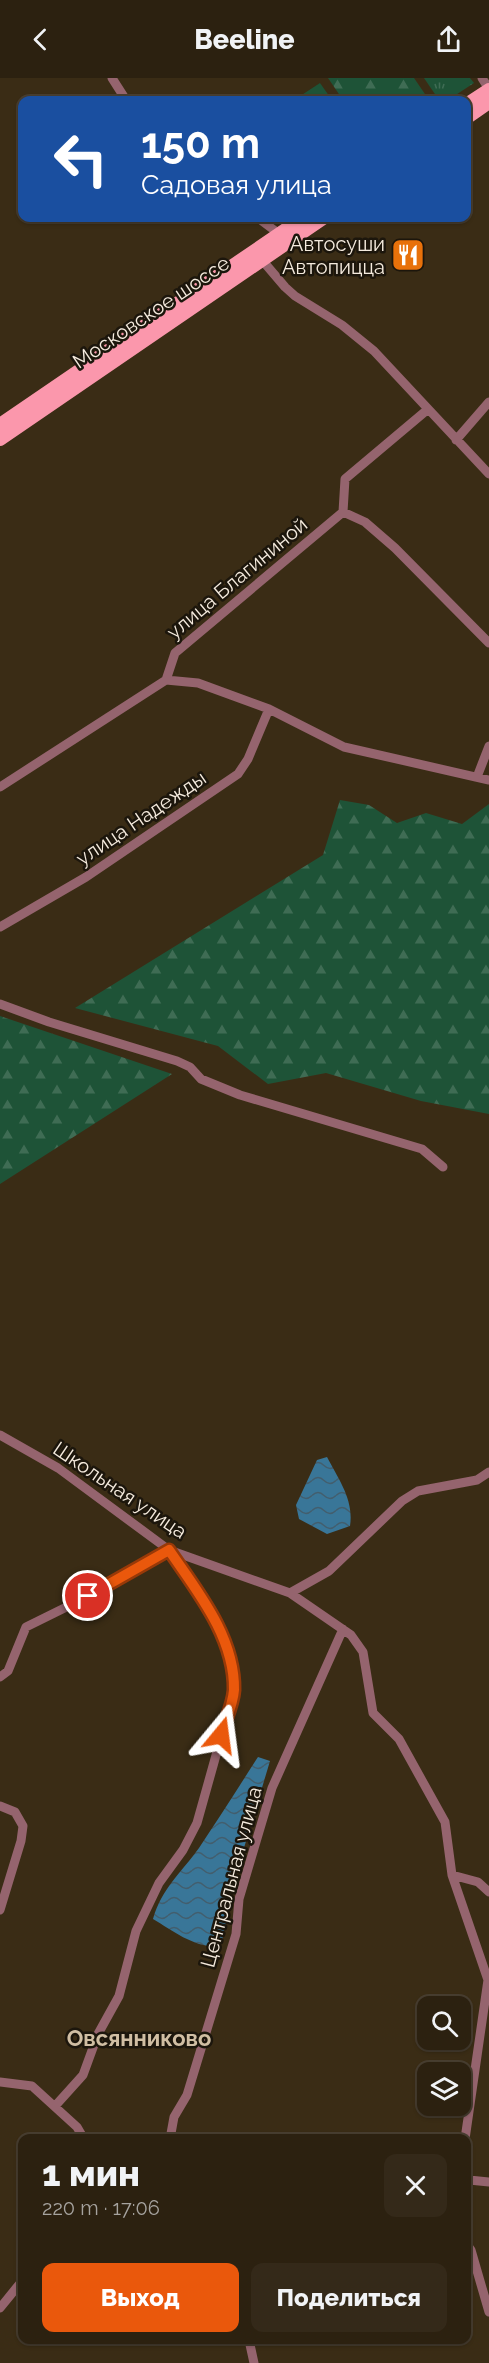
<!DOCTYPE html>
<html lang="ru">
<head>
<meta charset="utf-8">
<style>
	:root { --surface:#2c2110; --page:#342919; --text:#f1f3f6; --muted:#a6a39f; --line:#483e30; --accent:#ea580c }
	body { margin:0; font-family:Raleway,sans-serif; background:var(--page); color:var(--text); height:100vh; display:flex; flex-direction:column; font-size:22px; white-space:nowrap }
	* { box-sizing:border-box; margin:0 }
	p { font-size:20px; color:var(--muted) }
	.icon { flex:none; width:33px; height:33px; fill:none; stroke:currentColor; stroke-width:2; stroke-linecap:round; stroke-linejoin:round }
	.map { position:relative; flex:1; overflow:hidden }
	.panel { position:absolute; left:18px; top:2056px; width:453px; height:210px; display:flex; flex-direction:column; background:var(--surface); border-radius:12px; box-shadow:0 2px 4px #0004,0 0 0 2px var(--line) }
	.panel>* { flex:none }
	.guide { position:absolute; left:18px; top:18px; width:453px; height:126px; border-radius:12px; box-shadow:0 2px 4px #0004,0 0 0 2px var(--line); background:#1a4fa0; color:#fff; overflow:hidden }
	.tools { position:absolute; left:417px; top:1918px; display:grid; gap:12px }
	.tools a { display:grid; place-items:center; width:54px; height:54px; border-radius:12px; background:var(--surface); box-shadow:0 2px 4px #0004,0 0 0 2px var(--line); font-size:30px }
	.pin { position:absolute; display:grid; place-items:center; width:51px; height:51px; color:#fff; margin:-26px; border:3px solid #fff; border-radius:50%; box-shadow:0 2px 6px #0007 }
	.me { position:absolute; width:66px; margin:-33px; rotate:16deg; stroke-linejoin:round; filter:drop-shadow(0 0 4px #0008) }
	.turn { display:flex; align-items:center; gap:21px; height:126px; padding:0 24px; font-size:27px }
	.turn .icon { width:78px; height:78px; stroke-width:2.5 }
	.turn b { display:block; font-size:42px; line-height:51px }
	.round { display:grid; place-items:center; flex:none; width:63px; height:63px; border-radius:12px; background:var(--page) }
	.headline { display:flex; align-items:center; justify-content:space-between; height:102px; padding:0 24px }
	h1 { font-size:36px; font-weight:800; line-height:45px }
	.primary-button { display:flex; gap:12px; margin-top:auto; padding:12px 24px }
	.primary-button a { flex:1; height:69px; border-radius:12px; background:var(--accent); color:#fff; font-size:24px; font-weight:800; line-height:69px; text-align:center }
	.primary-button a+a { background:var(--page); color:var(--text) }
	header { display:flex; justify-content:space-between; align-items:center; height:78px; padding:0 24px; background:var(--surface); font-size:27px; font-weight:800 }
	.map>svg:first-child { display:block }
</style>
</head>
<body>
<header><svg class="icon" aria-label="back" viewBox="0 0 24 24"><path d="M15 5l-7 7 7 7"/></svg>Beeline<svg class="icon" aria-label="share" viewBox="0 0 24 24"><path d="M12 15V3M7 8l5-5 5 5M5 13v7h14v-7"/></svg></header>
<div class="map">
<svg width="489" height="2285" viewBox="0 0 489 2285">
	<defs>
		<pattern id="grass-tufts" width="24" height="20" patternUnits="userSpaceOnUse" patternTransform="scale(1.5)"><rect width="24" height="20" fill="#1e5337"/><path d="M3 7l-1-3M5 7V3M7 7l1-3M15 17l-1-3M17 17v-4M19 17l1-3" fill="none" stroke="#3f6c54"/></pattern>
		<pattern id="forest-firs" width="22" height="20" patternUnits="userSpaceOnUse" patternTransform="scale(1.5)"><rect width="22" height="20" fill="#1e5337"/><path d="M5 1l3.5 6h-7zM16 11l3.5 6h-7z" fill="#3f6c54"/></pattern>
		<pattern id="water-waves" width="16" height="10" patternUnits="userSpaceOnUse" patternTransform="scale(1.5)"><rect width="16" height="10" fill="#397698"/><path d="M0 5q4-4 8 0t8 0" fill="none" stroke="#425e6e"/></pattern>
	</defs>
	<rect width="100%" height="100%" fill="#3a2c15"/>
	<!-- grass -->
	<path fill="url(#grass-tufts)" d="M424 0H470L474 5 448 22H439Z"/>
	<!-- forest -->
	<path fill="url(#forest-firs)" d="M328 0H414L429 22H343Z
		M340 722 369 727 397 745 426 735 462 746 489 726V1036L421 1023 326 995 268 1006 218 968 75 930 323 777Z
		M0 938 172 996 0 1106Z"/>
	<!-- pitch -->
	<path fill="#1e5337" d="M320 5 332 22H294Z"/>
	<!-- water -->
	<path fill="url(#water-waves)" d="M327 1379C339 1402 354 1422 350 1448L327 1456 299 1441 296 1427 317 1382Z
		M258 1679 270 1683 235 1800 222 1863 217 1869C192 1868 173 1853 153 1841 162 1810 181 1795 199 1770 219 1740 238 1710 258 1679Z"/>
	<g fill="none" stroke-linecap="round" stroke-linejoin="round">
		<!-- street -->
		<path stroke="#95646e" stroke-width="9" d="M112 0 126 22
			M482 0 489 11
			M258 140 282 158
			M262 182 285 209 295 218 342 247 374 273 489 396
			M456 362 489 324
			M343 434 345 401 427 332
			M166 602 198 605 269 631 344 669 489 702
			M477 699 489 668
			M0 709 166 602 175 575 343 434 365 444 395 470 489 565
			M0 849 86 799 238 696 248 681 269 631
			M0 926 49 944 177 983 190 989 201 1001 240 1017 422 1071 443 1089
			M0 1357 58 1390 169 1472 290 1515 351 1557 363 1574 373 1635 399 1661 445 1744 452 1797 478 1804 489 1814
			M290 1515 329 1493 402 1423 418 1413 477 1402 489 1394
			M0 1599 8 1593 26 1549 109 1508 169 1472 213 1537 230 1579 234 1613 197 1745 183 1772 159 1805 136 1853 119 1918 98 1956 83 1997 56 2027
			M0 1728 15 1734 23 1748 21 1763 0 1832
			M452 1797 488 1902 465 2061
			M0 2004 32 2008 77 2049 84 2061
			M170 2061 174 2039 187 2017 236 1856 239 1821 272 1710 343 1551
			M466 2092 469 2102 466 2110
			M469 2102 489 2104
			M466 2165 471 2172 489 2234
			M0 2230 22 2203
			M249 2262 254 2285"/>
		<!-- primary -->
		<path stroke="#fb97ac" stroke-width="14" d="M466 27 489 12
			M466 40 489 24
			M0 347 303 140
			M0 361 323 140"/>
	</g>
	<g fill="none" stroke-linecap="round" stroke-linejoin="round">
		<!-- route casing -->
		<g stroke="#983908" stroke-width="15">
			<path id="route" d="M88 1518 169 1472C197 1513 235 1559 234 1612 233 1627 225 1643 221 1657"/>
		</g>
		<!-- route -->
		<use href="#route" stroke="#ea580c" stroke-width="10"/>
	</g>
	<!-- icons -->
	<defs>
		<g id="restaurant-square" transform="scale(1.725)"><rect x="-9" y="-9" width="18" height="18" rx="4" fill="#e8710a" stroke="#1c160c"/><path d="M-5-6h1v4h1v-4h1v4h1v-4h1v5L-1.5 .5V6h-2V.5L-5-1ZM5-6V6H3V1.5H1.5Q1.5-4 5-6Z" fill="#fff"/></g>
	</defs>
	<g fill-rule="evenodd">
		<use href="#restaurant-square" x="408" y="177"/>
	</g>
	<g text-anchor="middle" stroke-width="5" stroke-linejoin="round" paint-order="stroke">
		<!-- poi labels -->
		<g font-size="20" fill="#f5ebde" stroke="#1c160c" text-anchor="end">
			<text x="385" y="173">Автосуши<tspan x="385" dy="23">Автопицца</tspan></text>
		</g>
		<!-- street labels -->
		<g font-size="20" fill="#f5ebde" stroke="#1c160c">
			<text transform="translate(151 234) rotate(-34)" y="7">Московское шоссе</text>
			<text transform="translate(237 500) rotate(-40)" y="7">улица Благининой</text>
			<text transform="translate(141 740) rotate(-34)" y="7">улица Надежды</text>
			<text transform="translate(120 1412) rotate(34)" y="7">Школьная улица</text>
			<text transform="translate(231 1799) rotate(-75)" y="7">Центральная улица</text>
		</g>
		<!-- quarter labels -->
		<g font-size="22" font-weight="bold" fill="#d0bea3" stroke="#1c160c">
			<text x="139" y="1968">Овсянниково</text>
		</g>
	</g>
</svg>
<div class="tools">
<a><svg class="icon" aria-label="search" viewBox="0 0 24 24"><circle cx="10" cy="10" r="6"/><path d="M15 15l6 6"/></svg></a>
<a><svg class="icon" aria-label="layers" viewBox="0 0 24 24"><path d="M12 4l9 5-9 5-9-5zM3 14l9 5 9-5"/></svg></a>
</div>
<div class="pin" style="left:88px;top:1518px;background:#d93025"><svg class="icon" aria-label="arrive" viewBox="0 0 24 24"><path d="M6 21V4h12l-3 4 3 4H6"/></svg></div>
<svg class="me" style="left:221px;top:1657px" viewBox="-20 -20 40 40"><path d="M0-17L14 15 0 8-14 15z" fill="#ea580c" stroke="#fff" stroke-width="4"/></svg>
<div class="guide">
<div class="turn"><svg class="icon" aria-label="left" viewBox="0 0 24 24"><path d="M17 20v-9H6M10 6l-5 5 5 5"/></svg><div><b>150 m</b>Садовая улица</div></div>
</div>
<section class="panel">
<div class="headline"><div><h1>1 мин</h1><p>220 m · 17:06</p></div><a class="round"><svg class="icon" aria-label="close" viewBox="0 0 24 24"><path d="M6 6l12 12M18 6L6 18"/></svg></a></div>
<div class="primary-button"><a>Выход</a><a>Поделиться</a></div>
</section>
</div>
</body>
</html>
